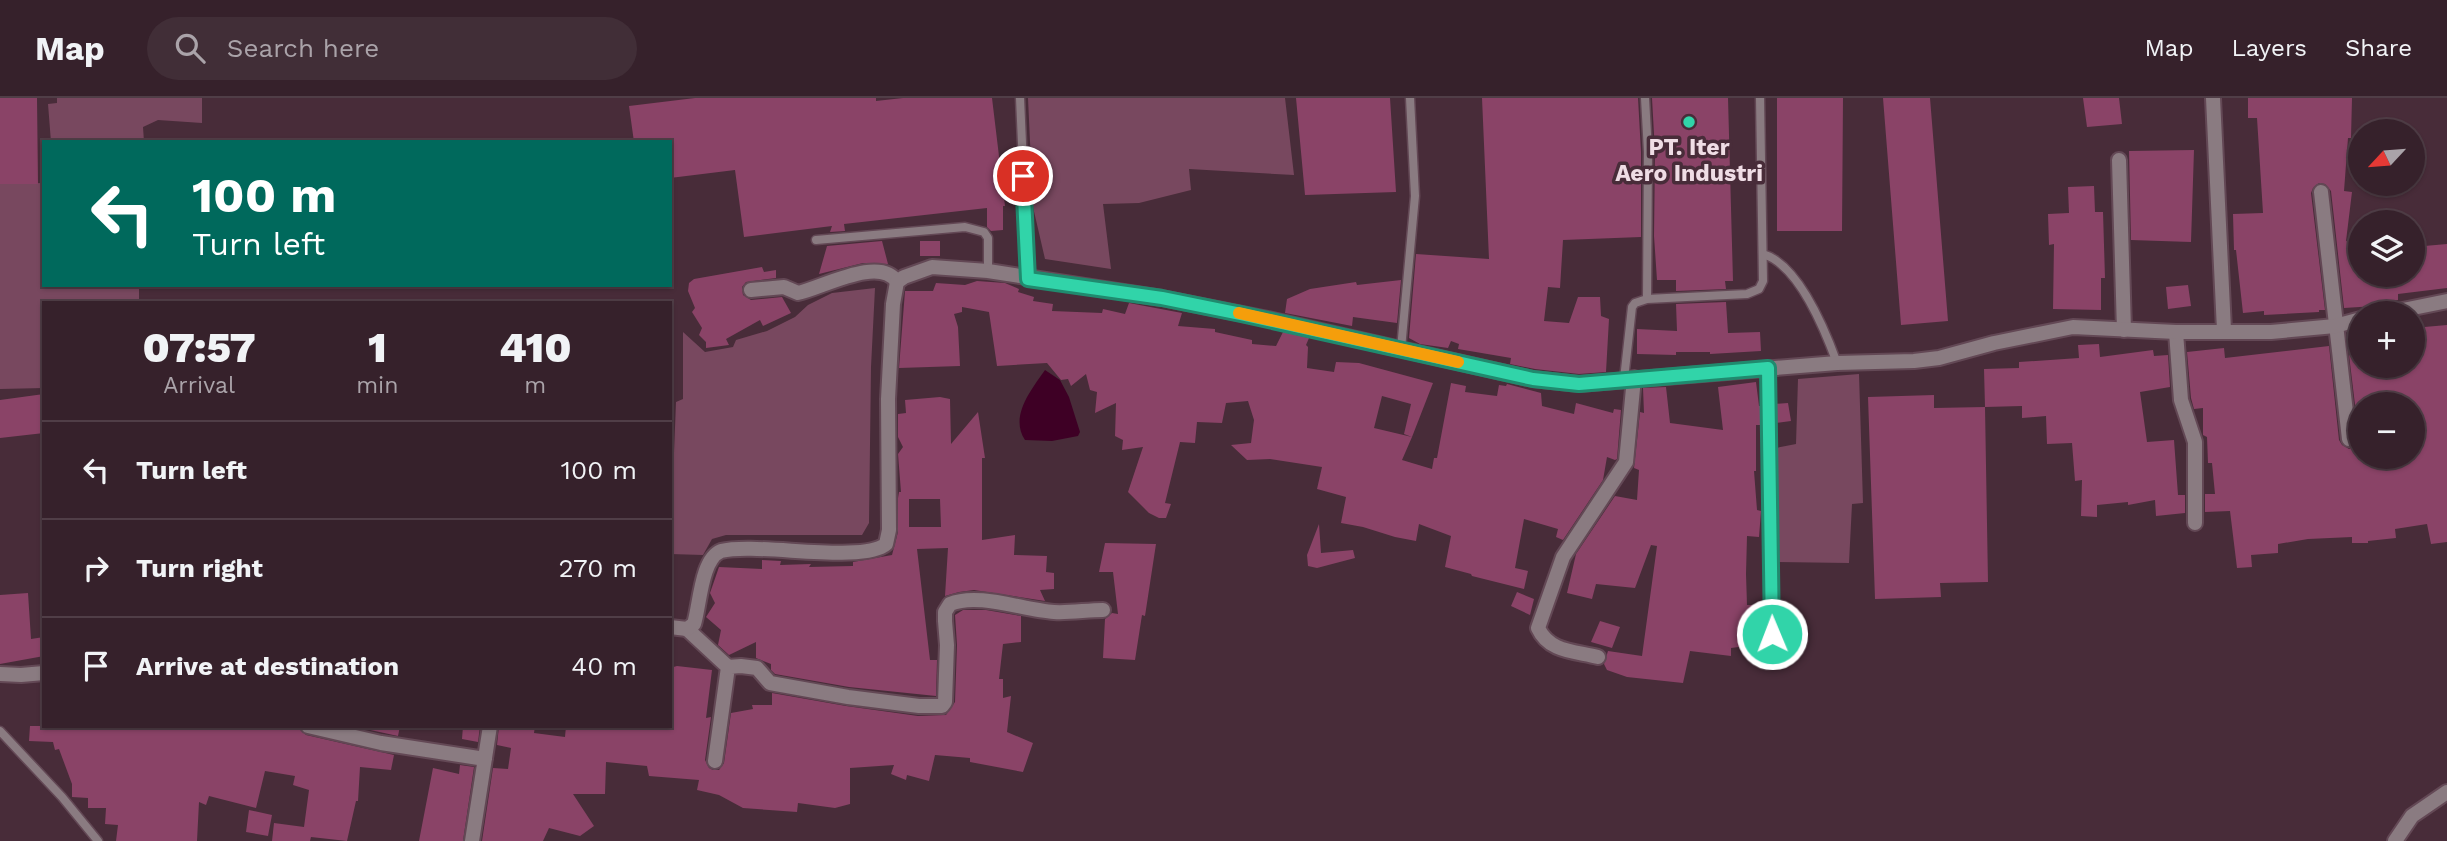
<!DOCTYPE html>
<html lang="en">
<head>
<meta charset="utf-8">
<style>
	:root { --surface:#36212b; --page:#412e37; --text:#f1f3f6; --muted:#aaa3a9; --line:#503e47 }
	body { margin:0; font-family:"Work Sans",sans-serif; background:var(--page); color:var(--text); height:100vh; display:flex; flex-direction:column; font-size:26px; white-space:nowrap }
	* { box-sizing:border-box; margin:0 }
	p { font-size:23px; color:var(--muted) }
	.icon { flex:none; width:38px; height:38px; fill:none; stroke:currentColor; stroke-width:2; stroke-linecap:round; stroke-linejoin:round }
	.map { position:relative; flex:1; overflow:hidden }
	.panel { position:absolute; left:42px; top:203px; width:630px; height:427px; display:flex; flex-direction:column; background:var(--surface); border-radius:0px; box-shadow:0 2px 5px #0004,0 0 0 2px var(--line) }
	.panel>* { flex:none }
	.guide { position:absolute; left:42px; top:42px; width:630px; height:147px; border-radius:0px; box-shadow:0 2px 5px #0004,0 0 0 2px var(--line); background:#00695c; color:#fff; overflow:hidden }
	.needle { width:46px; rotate:244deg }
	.buttons { position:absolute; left:2348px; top:21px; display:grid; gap:14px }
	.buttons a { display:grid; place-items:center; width:77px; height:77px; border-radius:50%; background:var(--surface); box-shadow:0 2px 5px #0004,0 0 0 2px var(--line); font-size:35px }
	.pin { position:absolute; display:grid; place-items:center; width:60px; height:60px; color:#fff; margin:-30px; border:4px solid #fff; border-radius:50%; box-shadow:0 2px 7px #0007 }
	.me { position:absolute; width:77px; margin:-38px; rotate:359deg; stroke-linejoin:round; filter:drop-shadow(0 0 5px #0008) }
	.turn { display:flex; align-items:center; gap:24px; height:147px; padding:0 35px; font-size:32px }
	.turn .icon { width:91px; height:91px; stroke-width:2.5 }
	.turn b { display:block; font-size:49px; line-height:60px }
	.eta { display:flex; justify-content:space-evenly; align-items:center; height:119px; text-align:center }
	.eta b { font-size:42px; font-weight:800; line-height:49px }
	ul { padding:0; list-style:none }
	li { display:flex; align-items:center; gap:21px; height:98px; padding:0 35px; border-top:2px solid var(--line) }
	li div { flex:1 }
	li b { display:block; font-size:26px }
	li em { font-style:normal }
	header { display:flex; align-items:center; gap:42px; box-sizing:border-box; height:98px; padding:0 35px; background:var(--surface); border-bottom:2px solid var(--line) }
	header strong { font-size:33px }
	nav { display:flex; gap:38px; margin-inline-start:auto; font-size:24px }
	.search { width:490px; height:63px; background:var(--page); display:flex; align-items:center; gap:18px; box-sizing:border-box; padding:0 24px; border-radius:38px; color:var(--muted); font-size:26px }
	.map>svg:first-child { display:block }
</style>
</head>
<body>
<header>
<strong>Map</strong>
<div class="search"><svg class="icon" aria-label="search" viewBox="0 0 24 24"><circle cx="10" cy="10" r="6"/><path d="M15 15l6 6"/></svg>Search here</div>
<nav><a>Map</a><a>Layers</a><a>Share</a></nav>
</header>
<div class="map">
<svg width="2447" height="743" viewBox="0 0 2447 743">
	<rect width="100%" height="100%" fill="#482c39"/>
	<!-- green -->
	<path fill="#78485f" d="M57 0H202V25L158 22 143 29 144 44H51L48 6 57 5Z
		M1028 0H1285L1294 77 1189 71 1191 92 1139 105 1103 106 1111 171 1045 161 1033 109Z
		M44 85V187H139V205H44V290L0 291V86Z
		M875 190 871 269 869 425 862 437H726L712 441 703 457 670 456 676 304 683 301V234L705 254 733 249 736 242 767 233 795 219 808 207 832 195Z
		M1859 276 1863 405 1852 406 1849 465 1777 464 1776 350 1796 346 1798 281Z"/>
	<!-- water -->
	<path fill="#3e0025" d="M1045 272 1060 282 1069 299 1080 334 1078 338 1052 343 1025 342C1009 318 1032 291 1045 272Z"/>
	<!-- building -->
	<path fill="#8a4367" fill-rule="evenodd" d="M0 0H37L38 86H0Z
		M695 0H876V3L903 0H992L1005 108H1003V132L991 133 987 129V110L844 126 845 133 830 134 832 128 744 139 735 72 670 80V44H634L629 8Z
		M1296 0H1390L1396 94 1305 97Z
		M1482 0H1638L1641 54V139L1563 142 1560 190 1548 189 1544 223 1569 225 1578 199H1600L1601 218 1609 221 1606 274 1579 276 1535 271 1510 266 1511 260 1458 251 1459 246 1451 243 1448 250 1420 246 1409 240 1416 156 1489 161Z
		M1652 0H1728L1733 183H1725L1726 191 1676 193V182H1657L1654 138 1655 54Z
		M1777 0H1843L1842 133H1777Z
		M1883 0H1930L1948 223 1901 227Z
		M2083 0H2119L2122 26 2087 29Z
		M2248 0H2352L2351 40H2348L2344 93 2352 94 2346 143 2361 142V177H2413V149L2447 146V190L2398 196V202L2375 204V208L2344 210 2331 93 2325 86 2319 85 2313 90 2311 95 2325 212H2319V214L2264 217V213L2243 215 2236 152H2234L2233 116 2263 115 2257 20H2248Z
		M2194 52 2191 144 2131 142 2129 53Z
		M2094 88 2095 114H2103L2105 180H2101V212L2053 211 2054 146 2049 147 2048 116 2069 115 2068 89Z
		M882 143 888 166 863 165 819 176 827 148Z
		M920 143H940V158H920Z
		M762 169 764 174 776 172V180L746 184 742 189 743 197 751 202 782 199 791 215 763 228 760 222 726 241 729 247 706 250V244L699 237 702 230 692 214 695 210 688 193 689 185 694 181Z
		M1401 182 1397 225 1353 219 1352 228 1285 215 1287 201 1310 191 1356 184 1357 187Z
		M977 183 1005 185 1019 191 1018 194 1034 199 1033 203 1053 206 1052 213 1102 215 1103 211 1125 216 1129 205 1182 215 1178 228 1215 231V234L1252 242V246L1276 248 1283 234 1309 240 1306 247 1308 249 1307 270 1334 274 1336 264 1359 265 1433 285 1412 339 1404 336 1411 306 1382 298 1374 330 1412 339 1402 362 1432 371 1434 360H1437L1451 285 1466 288 1465 294 1497 298 1499 287 1506 288 1507 286 1541 295 1542 308 1574 316 1576 305 1613 315 1614 311 1621 312 1617 361 1615 362 1607 359 1603 382 1563 442 1556 439 1558 431 1524 421 1515 470 1528 473 1524 491 1472 478 1471 476 1445 469 1451 438 1419 426 1416 443 1395 439 1363 429 1341 425 1346 399 1317 391 1322 369 1270 361 1247 362 1231 347 1251 345 1254 322 1248 303 1226 305 1222 325 1197 324 1195 345 1180 344 1165 405 1171 406 1166 420H1159L1149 415 1128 394 1143 349 1122 352 1123 342 1115 338 1116 305 1095 315 1097 294 1090 292 1086 276 1071 288 1068 281 1061 282 1047 265 997 268 989 214 962 209V214L954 216 958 229 960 268 899 270 905 193H933L936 185 965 187Z
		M2188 187 2191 208 2168 211 2166 189Z
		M1726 204 1728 235 1760 234 1761 253 1710 256V254H1676V257L1637 256V231L1677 233 1676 206Z
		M2447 227V444L2431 446 2427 426 2395 431 2396 440 2368 443V445H2352V439L2308 441 2278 446V455L2251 457 2252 469 2237 470 2230 413 2205 414V396H2215L2212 365H2208L2207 339 2203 337V310L2194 311 2191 300 2187 254 2224 250 2225 260 2329 248 2339 342 2342 347 2349 351 2355 348 2359 340 2347 240 2361 238V268H2413V230ZM2361 306H2413V359L2388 362 2387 359H2361Z
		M2099 246 2100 259 2153 252 2154 258 2168 257 2170 289 2140 294 2147 344 2174 342 2178 397H2185V415L2156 418 2155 402 2128 407V404L2097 407V419L2081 418 2082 382 2075 383 2072 345 2047 346 2046 318 2022 320V308L1985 309 1984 271 2019 270V264L2079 260 2078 247Z
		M1756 284 1759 308H1762V327H1756V373H1754L1757 412 1761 413 1759 439 1747 438 1746 476 1747 507H1754V525L1739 526V549L1731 550V558L1690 553 1683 585 1627 579 1607 572 1604 566 1608 553 1642 558 1657 448 1651 447 1635 490 1596 486 1592 501 1567 495 1576 456 1615 398 1637 402 1639 372 1634 370 1640 314 1644 315 1643 290 1666 289 1670 325 1723 332 1718 289Z
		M44 296V335L0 340V302Z
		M1934 297V310L1985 309 1988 484 1940 485 1941 499 1875 501 1868 299Z
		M940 299 950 301 951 346 978 314 985 360H982V442L1015 437 1014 457 1047 458 1046 474 1054 475V491L1040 492 1045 503 974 492 959 494 945 498 948 450 917 451 930 562H937L936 598 849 589 775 576 771 572V566L756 560V544L729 557 718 547 721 532 706 519 715 505 710 495 719 469 762 471V462L781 463 780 467 811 466 809 469 853 468V464L892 457 898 434V400L899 394H901L898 356 903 349 898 339V316L906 315 905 302ZM909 401H940L941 429H909Z
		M1788 305 1791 323 1775 325V306Z
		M1319 426 1321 455 1353 452 1355 460 1317 470 1308 468 1307 457Z
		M1105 445 1156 446 1145 518 1142 517 1135 562 1103 560 1105 521 1112 515 1118 516 1113 474H1099Z
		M1517 494 1534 501 1530 517 1511 508Z
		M28 495 31 541 44 539V558L0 566V497Z
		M963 512H986L1021 518V544L1003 546 999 581H1003V600L1011 598 1007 634 1033 645 1023 674 970 664V660L935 657 929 683 907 677 906 682 891 676 894 667 850 670V706L835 710 798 705 797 714 743 710 719 697 697 692 699 682 649 678 647 668 606 664 605 696H573L594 728 580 738 549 730 543 743H482L493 670 508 671 511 650 497 647 499 628H535L534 635 565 639 566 628H670V570L677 568 712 572 706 620 711 619 705 662 709 670 713 672H719L724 665 731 615 753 611 752 607H772V595L846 608 918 618 946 617 955 604 957 547 955 517Z
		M1600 523 1620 529 1612 550 1591 544Z
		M30 628H290L299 630 306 637 394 657 391 672 360 669 358 703H356L347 743 311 739 310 743H272L274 725 304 729 309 692 293 687 295 678 265 673 256 710 209 698 206 707 199 704 197 743H116L118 727 105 726 106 710H88V700L72 699V686L59 651 55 652 53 644 29 643Z
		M352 628H400L398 638Z
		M463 628H480L478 644 462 641Z
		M460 667 474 669 463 743H419L433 670 459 676Z
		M249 712 272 717 268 738 246 734Z"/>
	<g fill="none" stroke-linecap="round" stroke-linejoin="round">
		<!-- service casing -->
		<g stroke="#634855" stroke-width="11">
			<path id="service" d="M1020 0 1028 181
				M1645 0 1648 54 1647 201
				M816 142 965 129 984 134 988 140V173
				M1763 156C1799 167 1825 232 1837 265
				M1401 251 1415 98 1410 0
				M1768 270 1772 536
				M1624 281 1632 209 1635 205 1647 201 1747 196 1759 191 1763 183 1760 0
				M0 633 62 699 98 743"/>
		</g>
		<!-- minor casing -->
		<g stroke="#634855" stroke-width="18">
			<path id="minor" d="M2213 0 2224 232
				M2119 62 2124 232
				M2321 94 2349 341
				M751 192 784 189 798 195C822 190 880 157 897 184
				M2176 234 2181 302 2195 344V425
				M687 531 728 569 741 568 757 570 770 585 848 599 919 608H942L945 604 947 547 945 523V514L950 506C978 494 1023 512 1054 514 1070 515 1087 512 1103 512
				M1598 559C1574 553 1549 554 1538 530L1563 459 1626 364 1634 280
				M308 628 381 645 485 661
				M715 663 728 569
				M472 743 490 628
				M2395 743 2412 718 2447 694"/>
		</g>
		<!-- tertiary casing -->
		<g stroke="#634855" stroke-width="18">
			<path id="tertiary" d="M2388 215 2447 203
				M670 529 687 531 694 526C700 507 701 461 721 453 756 444 863 466 886 446L889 432 888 301 893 206 897 184 904 179 932 169 988 173 1162 200 1268 221 1533 281 1579 286 1837 265 1914 263 1939 260 1994 245 2073 229 2176 234H2271L2335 228 2361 221
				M0 576 21 577 44 575"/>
		</g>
		<!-- service -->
		<use href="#service" stroke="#8a7b81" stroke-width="8"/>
		<!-- minor -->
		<use href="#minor" stroke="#8a7b81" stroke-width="14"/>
		<!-- tertiary -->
		<use href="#tertiary" stroke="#8a7b81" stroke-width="14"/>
	</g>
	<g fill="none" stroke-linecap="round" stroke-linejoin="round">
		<!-- route casing -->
		<g stroke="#208a6e" stroke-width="18">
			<path id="route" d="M1023 78 1028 181 1162 200 1241 216 1533 281 1579 286 1768 270 1772 536"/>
		</g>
		<!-- route -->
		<use href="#route" stroke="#31d4a9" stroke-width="12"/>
		<!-- slow -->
		<path stroke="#f59e0b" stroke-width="12" d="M1239 215 1458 264"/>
	</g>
	<!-- markers -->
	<circle fill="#31d4a9" stroke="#482c39" stroke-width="2.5" cx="1689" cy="24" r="7"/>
	<g text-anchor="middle" stroke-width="7" stroke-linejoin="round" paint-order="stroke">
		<!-- poi labels -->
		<g font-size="23" font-weight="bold" fill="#efdde5" stroke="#482c39">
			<text x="1689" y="57">PT. Iter<tspan x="1689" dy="26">Aero Industri</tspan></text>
		</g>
	</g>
</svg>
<div class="buttons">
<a><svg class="needle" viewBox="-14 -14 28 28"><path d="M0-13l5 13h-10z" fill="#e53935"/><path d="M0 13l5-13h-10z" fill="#aaa3a9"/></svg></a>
<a><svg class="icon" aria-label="layers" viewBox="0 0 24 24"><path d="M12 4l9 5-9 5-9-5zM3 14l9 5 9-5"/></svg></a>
<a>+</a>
<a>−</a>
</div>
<div class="pin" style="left:1023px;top:78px;background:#d93025"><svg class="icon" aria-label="arrive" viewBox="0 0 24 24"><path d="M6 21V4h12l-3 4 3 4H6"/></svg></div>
<svg class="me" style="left:1772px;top:536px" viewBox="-20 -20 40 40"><circle r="17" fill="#31d4a9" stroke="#fff" stroke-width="3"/><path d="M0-11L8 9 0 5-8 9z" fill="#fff"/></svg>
<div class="guide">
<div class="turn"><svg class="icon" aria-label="left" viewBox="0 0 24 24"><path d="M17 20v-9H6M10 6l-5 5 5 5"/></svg><div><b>100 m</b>Turn left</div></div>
</div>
<section class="panel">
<div class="eta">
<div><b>07:57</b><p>Arrival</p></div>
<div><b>1</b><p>min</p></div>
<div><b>410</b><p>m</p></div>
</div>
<ul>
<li><svg class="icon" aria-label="left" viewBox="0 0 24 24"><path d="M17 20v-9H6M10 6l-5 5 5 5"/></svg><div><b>Turn left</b></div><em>100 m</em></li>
<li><svg class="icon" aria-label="right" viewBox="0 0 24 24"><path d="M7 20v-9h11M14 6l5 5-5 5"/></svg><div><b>Turn right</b></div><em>270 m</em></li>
<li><svg class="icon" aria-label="arrive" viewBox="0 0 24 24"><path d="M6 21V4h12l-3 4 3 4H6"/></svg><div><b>Arrive at destination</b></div><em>40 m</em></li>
</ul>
</section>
</div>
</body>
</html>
